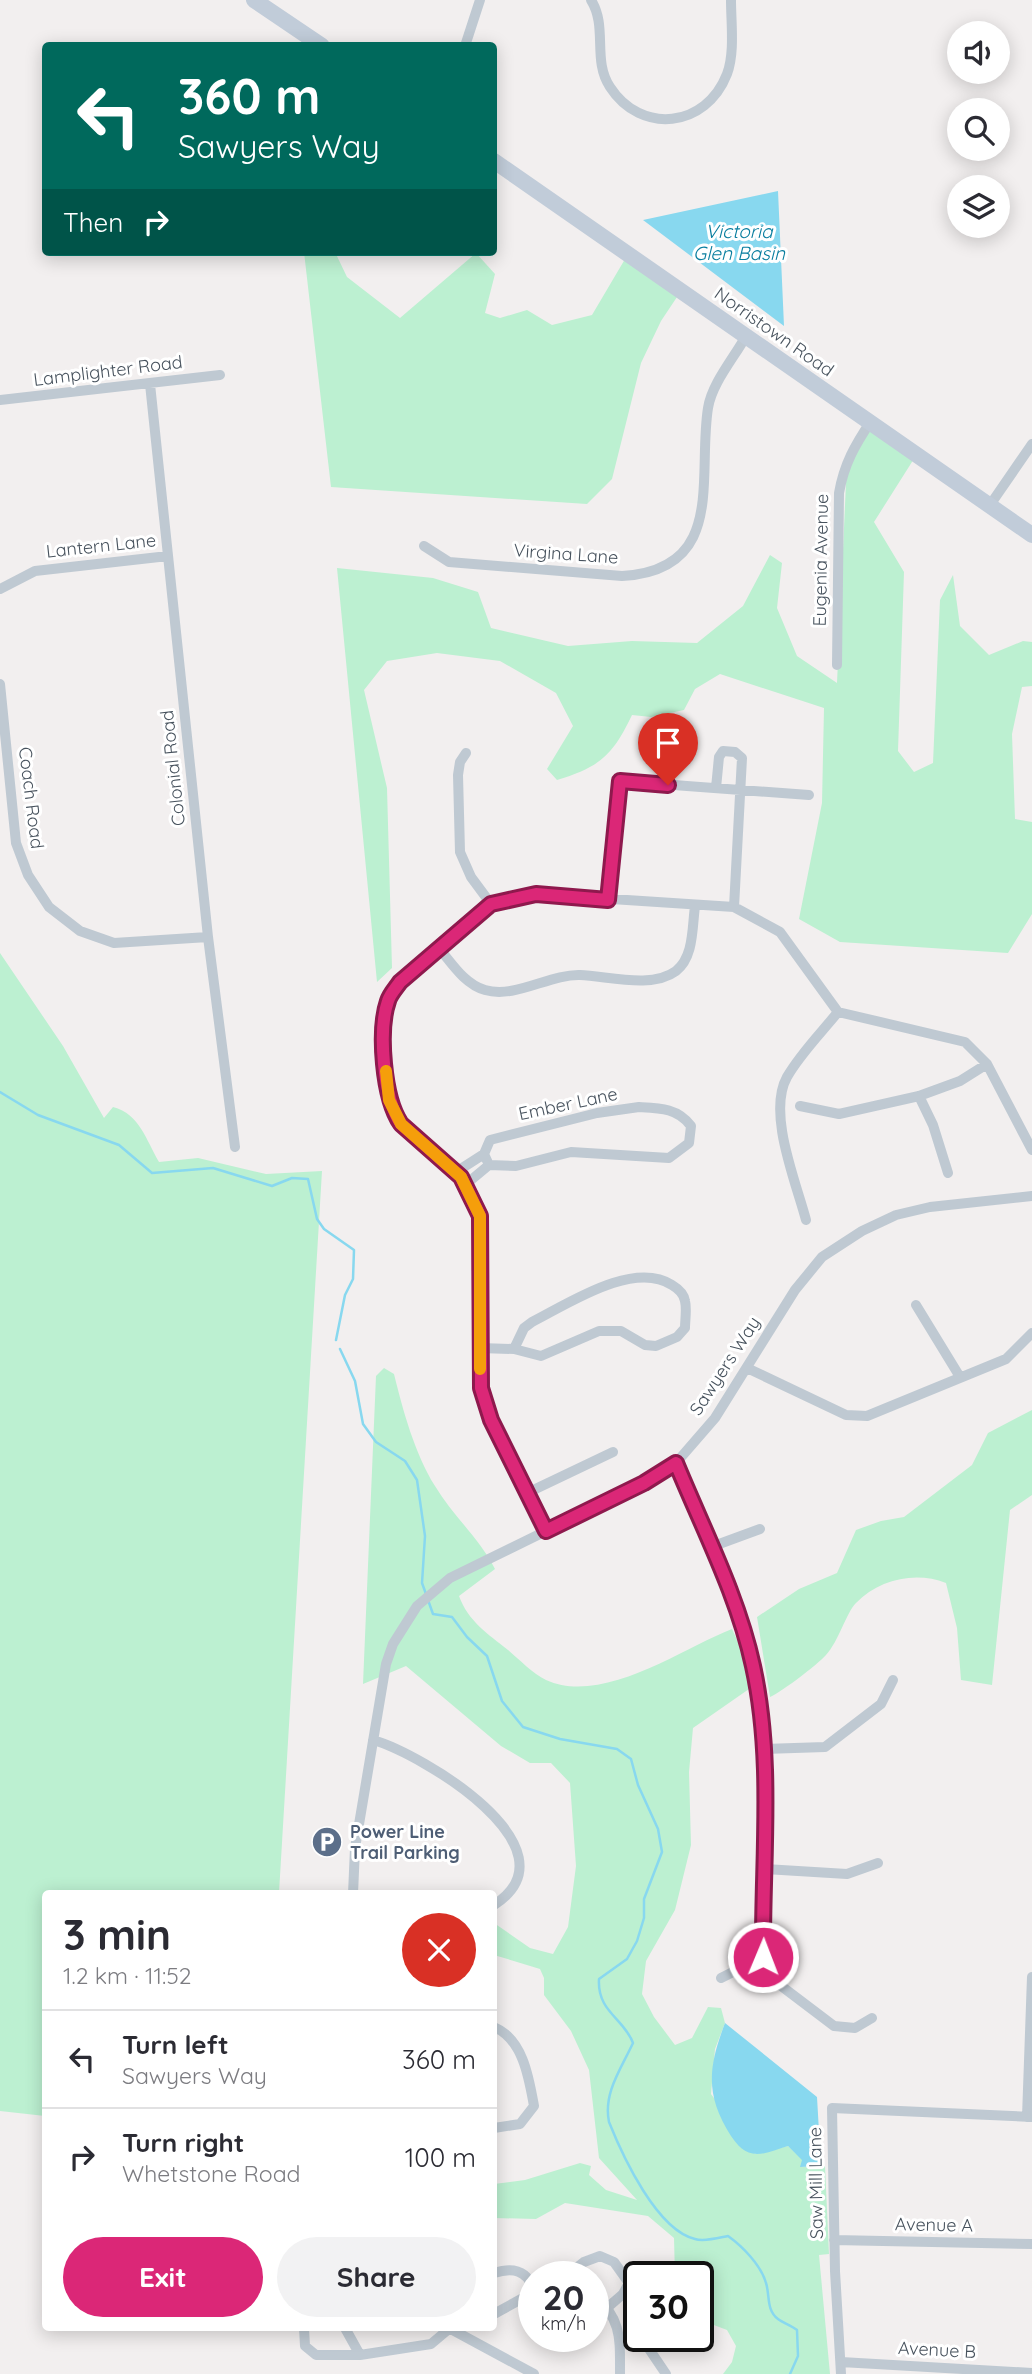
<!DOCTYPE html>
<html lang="en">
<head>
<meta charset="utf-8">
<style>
	:root { --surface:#fff; --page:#f2f2f3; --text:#2b2b33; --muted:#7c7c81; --line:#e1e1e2; --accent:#db2777 }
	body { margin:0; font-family:Quicksand,sans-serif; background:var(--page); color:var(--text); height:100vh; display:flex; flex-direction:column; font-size:26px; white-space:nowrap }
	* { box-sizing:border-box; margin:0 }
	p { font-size:23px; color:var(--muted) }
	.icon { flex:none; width:38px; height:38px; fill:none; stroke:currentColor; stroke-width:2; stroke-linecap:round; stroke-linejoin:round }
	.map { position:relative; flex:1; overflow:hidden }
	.panel { position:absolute; left:42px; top:1890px; width:455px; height:441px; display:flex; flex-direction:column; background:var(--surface); border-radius:7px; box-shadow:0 4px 18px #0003 }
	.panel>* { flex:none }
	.guide { position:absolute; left:42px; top:42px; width:455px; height:214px; border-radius:7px; box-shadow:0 4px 18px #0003; background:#00695c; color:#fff; overflow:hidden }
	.buttons { position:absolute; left:947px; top:21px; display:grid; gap:14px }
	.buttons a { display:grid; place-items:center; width:63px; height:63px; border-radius:50%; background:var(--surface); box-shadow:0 4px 18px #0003; font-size:35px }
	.speed { position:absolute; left:518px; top:2261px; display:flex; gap:14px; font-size:35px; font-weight:700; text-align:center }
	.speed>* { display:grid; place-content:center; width:91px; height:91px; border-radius:50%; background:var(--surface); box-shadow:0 4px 18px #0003; line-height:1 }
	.speed small { font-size:18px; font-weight:400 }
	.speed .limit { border:4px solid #111; border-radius:10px; background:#fff; color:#111 }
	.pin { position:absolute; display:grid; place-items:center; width:60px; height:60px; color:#fff; margin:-72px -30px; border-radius:50% 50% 50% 0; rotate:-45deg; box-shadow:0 0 7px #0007 }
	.pin .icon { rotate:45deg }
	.me { position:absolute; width:77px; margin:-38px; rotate:1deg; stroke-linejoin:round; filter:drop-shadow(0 0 5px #0008) }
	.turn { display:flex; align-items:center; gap:24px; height:147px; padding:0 21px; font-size:32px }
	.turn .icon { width:91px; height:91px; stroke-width:2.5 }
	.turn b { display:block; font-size:49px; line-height:60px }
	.then { display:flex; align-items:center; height:66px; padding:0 21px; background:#0003; gap:14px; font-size:26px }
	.round { display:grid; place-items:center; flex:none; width:74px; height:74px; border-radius:37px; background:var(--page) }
	.head { display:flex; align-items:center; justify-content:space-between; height:119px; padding:0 21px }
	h1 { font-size:42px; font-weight:800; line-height:52px }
	.cta { display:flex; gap:14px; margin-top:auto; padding:14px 21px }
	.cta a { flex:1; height:80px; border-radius:42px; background:var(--accent); color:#fff; font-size:28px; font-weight:800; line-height:80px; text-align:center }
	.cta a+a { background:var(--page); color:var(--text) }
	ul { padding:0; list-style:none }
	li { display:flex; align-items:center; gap:21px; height:98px; padding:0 21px; border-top:2px solid var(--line) }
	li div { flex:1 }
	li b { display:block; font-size:26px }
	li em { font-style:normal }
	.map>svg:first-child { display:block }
</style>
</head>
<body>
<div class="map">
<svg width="1032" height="2374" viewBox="0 0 1032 2374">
	<rect width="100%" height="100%" fill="#f2efef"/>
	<!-- green -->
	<path fill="#bcf0d1" d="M304 252H335L347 277 400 318 476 253 495 274 485 313 500 318 527 310 552 325 592 315 628 254 681 291 661 321 641 363 612 479 587 504 331 487Z
		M875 424 917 454 874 522 904 572 898 751 914 772 933 763 940 600 953 575 960 626 989 655 1023 641 1032 642V686L1022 687 1012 734 1015 819 1032 822V914L1008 953 840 942 799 919 822 803 824 708 720 674 695 689 684 710 651 717 632 715C613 755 600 767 557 780L547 769 573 726 556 693 500 661 437 653 387 661 364 690 387 788 392 968 377 982 337 568 433 578 478 592 491 628 568 646 632 641 697 643 743 606 770 555 782 563 777 608 797 656 837 683 847 461Z
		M0 953 63 1046 104 1118 113 1107C140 1114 146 1140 159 1162L198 1158 266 1174 322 1171 279 1893 46 1894 45 2116 0 2111Z
		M384 1368 394 1374C403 1411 415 1454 435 1486 453 1516 480 1539 495 1569L459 1596C468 1621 488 1634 508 1650 519 1659 533 1674 546 1680 602 1706 683 1648 732 1629L744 1655 749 1689 693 1728 689 1772 691 1845 675 1910 646 1961 642 1994 654 2017 675 2045 692 2038 708 2007 721 2008 725 2023 715 2049 711 2094 755 2154 788 2146 803 2160 801 2167 825 2166 829 2254 819 2255 830 2374H723L732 2362 736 2346 727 2330 698 2319V2277H675L674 2238 648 2216 565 2203 536 2219 494 2218V2184L525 2180 580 2163 591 2166 589 2175 606 2190 637 2200 599 2158 589 2070 571 2031 544 1995V1978L540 1969 494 1955V1923L530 1948 553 1954 568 1927 576 1866 570 1783 551 1763H530L501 1746 406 1666 363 1684 376 1376Z
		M1032 1410V1495L1010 1510 992 1685 961 1680 957 1628 946 1583C916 1571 879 1579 856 1603 846 1613 839 1641 826 1655 817 1665 783 1691 770 1697L757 1617 799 1589 837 1573 856 1530 881 1521 904 1517 972 1465 988 1433Z"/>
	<!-- water -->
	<path fill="#88d8ef" d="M778 191 784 326 643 220Z
		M725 2023 817 2097 821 2166 800 2167 802 2160 788 2146C778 2149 767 2154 757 2154 745 2154 737 2145 731 2136 705 2095 708 2068 725 2023Z"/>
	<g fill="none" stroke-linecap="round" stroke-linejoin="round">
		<!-- stream -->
		<path stroke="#88d8ef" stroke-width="2.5" d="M0 1092 38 1115 119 1145 152 1173 213 1168 272 1186 292 1178 308 1179 317 1219 324 1229 354 1250 353 1279 345 1295 336 1340
			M340 1349 355 1381 363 1424 376 1442 405 1461 417 1480 425 1536 422 1583 426 1594
			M428 1600 433 1614 452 1617 467 1637 487 1656 502 1701 523 1727 560 1739 617 1749 631 1759 638 1785 658 1829 662 1852 644 1899V1918L637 1941 627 1959 599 1979C597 2012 624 2018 633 2043 621 2069 603 2093 609 2122 623 2157 657 2230 695 2239 704 2242 718 2238 728 2236 742 2246 761 2265 766 2283 770 2295 766 2310 778 2319 783 2323 791 2325 797 2330L798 2356 790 2374"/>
		<!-- minor -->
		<path stroke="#bfc9d2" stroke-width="10" d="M591 0C608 27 592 60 610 87 641 135 706 128 727 74 735 53 731 23 731 0
			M465 46 480 0
			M150 384 208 937 235 1147
			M0 400 220 375
			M990 505 1032 444
			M424 546 449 562 622 576C727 570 697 477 708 408 712 383 734 358 746 336
			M0 589 35 571 168 556
			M837 665 839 493C844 464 855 445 871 421
			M0 684 16 843 28 875 49 907 80 931 114 943 208 937
			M466 753 460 762 458 775 460 852 471 877 491 904
			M716 788 719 757 723 751 735 752 742 758 734 907
			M608 900 620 781 809 795
			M438 947C451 962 464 984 485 990 515 999 550 974 580 975 608 976 652 989 676 971 694 957 692 928 695 906
			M919 1096 933 1125 948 1173
			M800 1106 839 1114 919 1096 960 1081 987 1064
			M639 1107C659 1108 678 1108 691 1126L689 1143 669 1158 571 1152 516 1166 489 1165 484 1154 490 1140 597 1113Z
			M456 1172 484 1154
			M465 1185 489 1165
			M806 1220C796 1182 767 1113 787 1077 800 1054 821 1033 838 1012
			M916 1305 960 1377
			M480 1348 514 1349 541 1356 599 1331H621L645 1345 656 1346 677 1337 685 1328C685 1320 687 1309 685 1301 684 1294 677 1288 672 1285 633 1260 568 1304 532 1322L524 1328 514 1349
			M747 1368 846 1415 867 1416 1006 1359 1032 1333
			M676 1463C703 1529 738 1597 754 1667 773 1756 766 1852 763 1943L767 1970 772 1979 834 2026 855 2028 872 2018
			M527 1493 613 1452
			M546 1531 491 1420 481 1388 480 1216 461 1177 401 1124 389 1100 384 1045V1017L388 998 400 982 438 947 491 904 535 894 734 907 780 932 838 1012 965 1042 987 1064 1032 1150
			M711 1547 760 1529
			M373 1740C422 1754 581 1849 494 1905
			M764 1749 825 1747 881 1704 893 1680
			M765 1869 847 1874 878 1863
			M353 1894 355 1848 386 1664 393 1644 417 1606 450 1578 644 1483 676 1463 715 1418 795 1290 822 1257 862 1231 896 1215 930 1207 1032 1196
			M721 1978 763 1957
			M494 2027C523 2039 529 2078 534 2106L520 2124 494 2128
			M1027 2117 1032 1977
			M834 2240 1032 2244
			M494 2273C513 2267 527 2270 534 2290
			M565 2277 584 2262 600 2256 614 2262 629 2283 623 2294 608 2307
			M593 2293C622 2320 620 2337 620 2374
			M494 2314 534 2292
			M304 2328 305 2346 316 2355H360L431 2344 450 2328
			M345 2328 360 2355
			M449 2328 534 2374
			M622 2340 641 2337 666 2374
			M841 2362 1032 2373
			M841 2374 835 2271 832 2108 1032 2117"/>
		<!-- secondary -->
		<path stroke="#c1ccd9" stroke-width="16" d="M254 0 322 46
			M494 161 1032 535"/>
	</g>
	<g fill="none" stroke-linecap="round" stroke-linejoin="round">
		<!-- route casing -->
		<g stroke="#8e194d" stroke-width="18">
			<path id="route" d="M668 785 620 781 608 900 536 894 491 904 400 982C396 988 390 994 388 1001 378 1030 383 1098 401 1124L461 1177 480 1216 481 1388 491 1420 546 1531 644 1483 676 1463C703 1529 738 1596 753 1666 774 1761 762 1861 763 1957"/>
		</g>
		<!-- route -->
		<use href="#route" stroke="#db2777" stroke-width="12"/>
		<!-- slow -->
		<path stroke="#f59e0b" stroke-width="12" d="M386 1071 389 1100 401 1124 461 1177 480 1216V1369"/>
	</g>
	<!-- icons -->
	<defs>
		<g id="parking-disc" transform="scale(1.575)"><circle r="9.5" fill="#5c6f8a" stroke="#fff"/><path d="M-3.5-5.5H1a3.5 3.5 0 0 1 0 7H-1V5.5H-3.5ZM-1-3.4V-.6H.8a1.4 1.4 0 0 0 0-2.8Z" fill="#fff"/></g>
	</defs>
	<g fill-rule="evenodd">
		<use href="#parking-disc" x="327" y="1842"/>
	</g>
	<g text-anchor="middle" stroke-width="6" stroke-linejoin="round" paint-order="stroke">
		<!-- street labels -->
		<g font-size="18" fill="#47525d" stroke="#fff">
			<text transform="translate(774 332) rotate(35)" y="6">Norristown Road</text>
			<text transform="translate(108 371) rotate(-7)" y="6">Lamplighter Road</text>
			<text transform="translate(101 546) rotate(-6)" y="6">Lantern Lane</text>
			<text transform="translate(566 554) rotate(4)" y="6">Virgina Lane</text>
			<text transform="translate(821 560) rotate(-89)" y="6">Eugenia Avenue</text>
			<text transform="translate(173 768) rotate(-96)" y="6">Colonial Road</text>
			<text transform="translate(31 798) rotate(83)" y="6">Coach Road</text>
			<text transform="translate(568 1104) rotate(-12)" y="6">Ember Lane</text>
			<text transform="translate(725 1366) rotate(-57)" y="6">Sawyers Way</text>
			<text transform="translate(816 2183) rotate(-91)" y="6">Saw Mill Lane</text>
			<text transform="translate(934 2225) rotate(1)" y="6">Avenue A</text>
			<text transform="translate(937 2350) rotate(3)" y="6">Avenue B</text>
		</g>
		<!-- service labels -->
		<g font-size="18" font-weight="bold" fill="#4e5e75" stroke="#fff" text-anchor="start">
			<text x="350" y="1838">Power Line<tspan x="350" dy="21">Trail Parking</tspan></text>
		</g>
		<!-- water labels -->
		<g font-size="19" font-style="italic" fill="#097e9f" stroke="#fff">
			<text x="739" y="238">Victoria<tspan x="739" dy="22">Glen Basin</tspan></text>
		</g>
	</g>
</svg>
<div class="buttons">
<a><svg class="icon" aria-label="sound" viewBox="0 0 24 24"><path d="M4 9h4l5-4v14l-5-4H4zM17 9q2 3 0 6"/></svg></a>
<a><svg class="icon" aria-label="search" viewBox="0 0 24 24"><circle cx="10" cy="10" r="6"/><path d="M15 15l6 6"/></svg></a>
<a><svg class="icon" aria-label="layers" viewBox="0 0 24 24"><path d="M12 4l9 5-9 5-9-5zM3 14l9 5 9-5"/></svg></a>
</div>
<div class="speed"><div>20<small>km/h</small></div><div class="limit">30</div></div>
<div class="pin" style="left:668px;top:785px;background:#d93025"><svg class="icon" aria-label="arrive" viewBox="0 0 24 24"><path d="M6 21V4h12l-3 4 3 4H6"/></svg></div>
<svg class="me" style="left:763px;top:1957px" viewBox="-20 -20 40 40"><circle r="17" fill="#db2777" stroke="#fff" stroke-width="3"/><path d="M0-11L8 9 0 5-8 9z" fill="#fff"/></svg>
<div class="guide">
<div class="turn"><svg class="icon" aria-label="left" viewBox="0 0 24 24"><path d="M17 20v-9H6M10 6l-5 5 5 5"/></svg><div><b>360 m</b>Sawyers Way</div></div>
<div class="then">Then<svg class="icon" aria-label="right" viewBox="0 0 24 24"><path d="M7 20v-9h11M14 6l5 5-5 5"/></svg></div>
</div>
<section class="panel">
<div class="head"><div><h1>3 min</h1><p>1.2 km · 11:52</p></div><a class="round" style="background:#d93025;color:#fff"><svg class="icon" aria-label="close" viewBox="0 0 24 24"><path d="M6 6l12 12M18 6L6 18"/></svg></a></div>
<ul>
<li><svg class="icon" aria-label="left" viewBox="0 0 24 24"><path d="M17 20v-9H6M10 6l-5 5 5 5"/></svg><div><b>Turn left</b><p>Sawyers Way</p></div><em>360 m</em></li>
<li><svg class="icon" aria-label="right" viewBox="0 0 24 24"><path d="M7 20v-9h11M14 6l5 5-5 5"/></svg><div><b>Turn right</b><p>Whetstone Road</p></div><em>100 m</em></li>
</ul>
<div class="cta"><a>Exit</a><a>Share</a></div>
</section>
</div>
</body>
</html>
